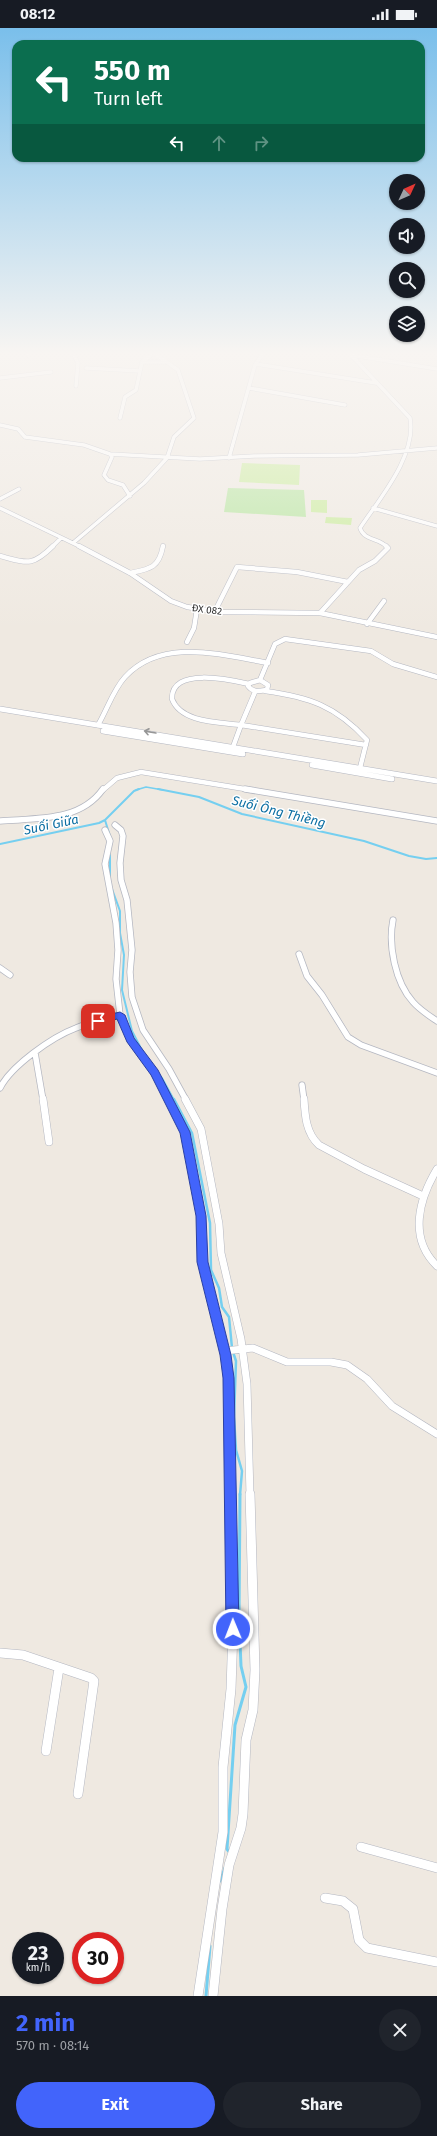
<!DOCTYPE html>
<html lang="en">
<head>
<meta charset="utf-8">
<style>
	:root { --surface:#171b24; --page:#20242c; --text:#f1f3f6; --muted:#9ea1a6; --accent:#4264fb }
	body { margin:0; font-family:"Fira Sans",sans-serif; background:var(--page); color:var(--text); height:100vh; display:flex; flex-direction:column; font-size:15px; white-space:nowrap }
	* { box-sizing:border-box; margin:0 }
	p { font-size:13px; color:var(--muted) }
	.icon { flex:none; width:22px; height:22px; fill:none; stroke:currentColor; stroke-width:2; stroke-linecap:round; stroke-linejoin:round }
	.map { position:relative; height:1968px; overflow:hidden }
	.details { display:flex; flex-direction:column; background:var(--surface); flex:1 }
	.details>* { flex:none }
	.guide { position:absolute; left:12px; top:12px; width:413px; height:122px; border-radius:12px; box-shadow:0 1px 3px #0004; background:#0b6e4f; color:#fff; overflow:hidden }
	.needle { width:26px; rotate:46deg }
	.tools { position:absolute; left:389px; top:146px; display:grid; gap:8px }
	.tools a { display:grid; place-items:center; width:36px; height:36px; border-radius:50%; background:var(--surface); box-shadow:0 1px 3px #0004; font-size:20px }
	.speed { position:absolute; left:12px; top:1904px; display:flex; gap:8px; font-size:20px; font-weight:700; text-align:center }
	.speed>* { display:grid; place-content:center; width:52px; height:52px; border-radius:50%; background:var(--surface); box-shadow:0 1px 3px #0004; line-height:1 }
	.speed small { font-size:10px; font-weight:400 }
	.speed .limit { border:6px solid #d22; background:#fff; color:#111 }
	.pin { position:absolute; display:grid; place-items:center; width:34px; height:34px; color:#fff; margin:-17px; border-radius:8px; box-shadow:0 2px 6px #0006 }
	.me { position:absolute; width:44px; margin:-22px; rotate:359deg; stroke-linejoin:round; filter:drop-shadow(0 0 3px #0008) }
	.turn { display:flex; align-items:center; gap:14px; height:84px; padding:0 16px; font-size:18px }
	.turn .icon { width:52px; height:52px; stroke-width:2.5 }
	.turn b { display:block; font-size:28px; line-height:34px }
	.lanes { display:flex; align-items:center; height:38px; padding:0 16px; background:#0003; justify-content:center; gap:20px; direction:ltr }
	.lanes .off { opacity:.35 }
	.round { display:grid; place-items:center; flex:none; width:42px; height:42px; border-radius:21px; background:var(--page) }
	.summary { display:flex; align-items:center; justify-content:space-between; height:68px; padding:0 16px }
	h1 { font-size:24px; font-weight:700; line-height:30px; color:var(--accent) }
	.primary-button { display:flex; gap:8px; margin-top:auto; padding:8px 16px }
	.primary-button a { flex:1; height:46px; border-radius:24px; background:var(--accent); color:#fff; font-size:16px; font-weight:700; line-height:46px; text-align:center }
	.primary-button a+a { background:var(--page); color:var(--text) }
	.status { display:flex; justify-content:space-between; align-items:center; height:28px; padding:0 20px; background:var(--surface); direction:ltr }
	.status svg { height:11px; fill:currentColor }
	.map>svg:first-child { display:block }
</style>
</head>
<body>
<div class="status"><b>08:12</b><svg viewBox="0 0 49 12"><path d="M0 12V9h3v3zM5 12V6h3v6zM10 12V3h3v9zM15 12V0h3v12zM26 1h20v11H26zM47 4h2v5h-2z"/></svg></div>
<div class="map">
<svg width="437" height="1968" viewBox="0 0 437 1968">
	<rect width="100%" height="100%" fill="#efe9e1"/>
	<!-- green -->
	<path fill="#b6e59e" d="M228 460 304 462 306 489 224 484Z"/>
	<!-- pitch -->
	<path fill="#c9ec9a" d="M242 435 300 437 299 457 239 454Z
		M311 472H327V485L311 484Z
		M326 489 352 490 351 497 325 495Z"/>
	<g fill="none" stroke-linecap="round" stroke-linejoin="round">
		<!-- stream-far3 -->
		<path stroke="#75cff0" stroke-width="1.5" d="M136 762 146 759 163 762"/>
		<!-- stream-far2 -->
		<path stroke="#75cff0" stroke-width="2" d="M158 761 199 769 242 786 364 813 409 828 426 831 437 830
			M105 792 112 815
			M0 816 99 795 105 792 134 763 139 761
			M110 827V848
			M112 861 120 883V905L124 927 122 962 132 1003 145 1028
			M147 1031 162 1050 174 1072"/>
		<!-- stream-far1 -->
		<path stroke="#75cff0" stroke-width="2.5" d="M174 1071 192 1105 210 1195 211 1242 219 1260 222 1279 229 1289 232 1320
			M233 1324 236 1333 234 1389 236 1422 242 1443 240 1467"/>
		<!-- stream -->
		<path stroke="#75cff0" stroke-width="3" d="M230 1825 227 1821 235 1697 246 1659 241 1638 239 1590 240 1466
			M220 1853 225 1840
			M206 1968 210 1918"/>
		<!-- minor-far4 casing -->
		<g stroke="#b4b7c1" stroke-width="4.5">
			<path id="minor-far4" d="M27 327H29
				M74 327 78 335 76 358
				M351 327 437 341
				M351 327 410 390C417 427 380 470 360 500 364 513 380 510 387 519
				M142 334H165
				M256 336 376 355
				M86 340 140 343
				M0 350 51 344
				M249 360 345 377
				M120 390 125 369 136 362 142 334 151 327
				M0 397 18 401 25 409 84 417 110 426 200 431 254 428 358 427 437 420
				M110 426 112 429 104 447 108 452 123 457 130 468
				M229 430 255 337 262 327
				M0 471 19 461
				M0 480 81 519
				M373 480 437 498
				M73 515 144 455 167 430 174 409 194 390 178 342 157 327
				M52 519 61 510"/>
		</g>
		<!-- minor-far3 casing -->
		<g stroke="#b4b7c1" stroke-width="5.5">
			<path id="minor-far3" d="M79 518 130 545 171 573 187 579 220 584 320 585 437 609
				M0 528C27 535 32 539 53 518
				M130 545C150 541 159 540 163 518
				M215 583 237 539 297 544 348 554
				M320 585 359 542 375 533 388 520 386 518
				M367 596 384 573
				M187 614 194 600 197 581
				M260 652 275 616 285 611 371 623 393 636 437 649
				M260 652 268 657 267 662C260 663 253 665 248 658L250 655Z
				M249 656C231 652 171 638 172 671 181 695 219 694 241 697L255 664
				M265 663C309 669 336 678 367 712L360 740
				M98 697C107 682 113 662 125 649 162 609 222 627 268 635
				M233 719 241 697 366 717
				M103 762 117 750 141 744 251 762"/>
		</g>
		<!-- minor-far2 casing -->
		<g stroke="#b4b7c1" stroke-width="7">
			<path id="minor-far2" d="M245 761 437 793
				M0 793C36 790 80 794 103 761
				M115 797 121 802 123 808 120 835 121 852 127 872 132 922 130 944 132 969 143 1002 169 1041 186 1072
				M105 802 110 813 105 836 116 895 118 922 116 951 120 987
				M393 892C388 917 395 954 413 974 420 982 428 987 437 993
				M299 926 307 948 322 967 348 1009 361 1017 437 1045
				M0 940 10 947
				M35 1025 43 1072
				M302 1057 304 1072
				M0 1060C11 1038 52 1009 76 1000 90 994 105 991 120 987L130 1012 154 1045 168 1072"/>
		</g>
		<!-- minor-far1 casing -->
		<g stroke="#b4b7c1" stroke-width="8">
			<path id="minor-far1" d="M43 1071 49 1114
				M168 1071 185 1104 201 1188 203 1234 226 1327 229 1350 231 1467
				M185 1071 201 1101 219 1196 221 1225 241 1311 247 1356 250 1467
				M304 1071C305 1088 306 1105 319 1117L364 1141 423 1168
				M437 1141C419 1171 408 1210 437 1238
				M224 1323 253 1320 287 1334H331L347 1337 367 1351 392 1378 437 1406"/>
		</g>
		<!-- minor casing -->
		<g stroke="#b4b7c1" stroke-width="10">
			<path id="minor" d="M0 1625 23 1627 91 1650 94 1653 78 1766
				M46 1723 59 1640
				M361 1819 437 1840
				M325 1870 343 1873 353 1881 359 1912 367 1920 437 1934
				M198 1968 223 1804V1739L231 1661 233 1601 231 1466
				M213 1968 222 1881 229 1837 241 1800 243 1786 246 1712 253 1682 255 1642 250 1466"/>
		</g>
		<!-- tertiary casing -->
		<g stroke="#b4b7c1" stroke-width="6">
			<path id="tertiary" d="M0 681 437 753
				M103 703 243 726
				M312 737 392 751"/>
		</g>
		<!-- minor-far4 -->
		<use href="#minor-far4" stroke="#fff" stroke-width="3.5"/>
		<!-- minor-far3 -->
		<use href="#minor-far3" stroke="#fff" stroke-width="4.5"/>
		<!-- minor-far2 -->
		<use href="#minor-far2" stroke="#fff" stroke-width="5.5"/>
		<!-- minor-far1 -->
		<use href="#minor-far1" stroke="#fff" stroke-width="7"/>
		<!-- minor -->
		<use href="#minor" stroke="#fff" stroke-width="9"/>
		<!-- tertiary -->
		<use href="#tertiary" stroke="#fff" stroke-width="5"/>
	</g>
	<!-- one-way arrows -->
	<defs><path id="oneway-shaft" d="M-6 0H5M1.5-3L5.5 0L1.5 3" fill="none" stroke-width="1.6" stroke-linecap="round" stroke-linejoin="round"/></defs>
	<use stroke="#969696" href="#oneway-shaft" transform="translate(150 704) rotate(-170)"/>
	<!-- sky -->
	<linearGradient id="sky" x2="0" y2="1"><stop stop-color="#7abfeb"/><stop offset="0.54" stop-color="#f8f5f2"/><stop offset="1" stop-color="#f8f5f2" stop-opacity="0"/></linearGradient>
	<rect width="437" height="602" fill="url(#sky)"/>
	<!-- route -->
	<path fill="#4264fb" stroke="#2b41a3" d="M120 984 125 987 134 1010 158 1042 190 1104 206 1188 208 1234 231 1327 234 1350 239 1601 237 1606 233 1608 228 1606 226 1601 223 1350 220 1327 197 1234 196 1188 180 1105 151 1047 127 1014 117 991 98 996 93 993 95 990Z"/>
	<g text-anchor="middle" stroke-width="3" stroke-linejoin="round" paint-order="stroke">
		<!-- far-street labels -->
		<g font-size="10" fill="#2e2e2e" stroke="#fff">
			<text transform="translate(207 581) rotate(7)" y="4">ĐX 082</text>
		</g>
		<!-- water labels -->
		<g font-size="13" font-style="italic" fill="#0d6fa3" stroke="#fff">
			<text transform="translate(279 783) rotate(14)" y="5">Suối Ông Thiềng</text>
			<text transform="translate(51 796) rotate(-12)" y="5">Suối Giữa</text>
		</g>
	</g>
</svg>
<div class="tools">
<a><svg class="needle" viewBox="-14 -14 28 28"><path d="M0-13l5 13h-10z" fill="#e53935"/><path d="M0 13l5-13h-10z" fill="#9ea1a6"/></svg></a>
<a><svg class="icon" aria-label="sound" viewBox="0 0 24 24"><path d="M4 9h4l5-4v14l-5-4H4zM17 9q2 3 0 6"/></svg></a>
<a><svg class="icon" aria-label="search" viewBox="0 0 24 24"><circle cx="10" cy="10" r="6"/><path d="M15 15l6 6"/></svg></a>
<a><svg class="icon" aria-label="layers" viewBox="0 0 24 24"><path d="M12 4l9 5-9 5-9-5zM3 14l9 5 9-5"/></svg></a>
</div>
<div class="speed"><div>23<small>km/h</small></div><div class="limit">30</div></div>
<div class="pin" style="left:98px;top:993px;background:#d93025"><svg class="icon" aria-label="arrive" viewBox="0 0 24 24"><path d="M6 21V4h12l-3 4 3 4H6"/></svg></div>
<svg class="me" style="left:233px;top:1601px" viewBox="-20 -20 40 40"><circle r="17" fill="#4264fb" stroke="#fff" stroke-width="3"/><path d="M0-11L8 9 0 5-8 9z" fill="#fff"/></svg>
<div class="guide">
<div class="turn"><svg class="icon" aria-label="left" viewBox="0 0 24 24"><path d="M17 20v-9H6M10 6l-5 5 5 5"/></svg><div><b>550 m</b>Turn left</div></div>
<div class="lanes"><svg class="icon" aria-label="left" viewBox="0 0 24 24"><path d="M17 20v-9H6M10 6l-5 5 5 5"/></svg><svg class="icon off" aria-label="ahead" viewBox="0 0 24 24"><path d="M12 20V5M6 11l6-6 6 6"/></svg><svg class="icon off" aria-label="right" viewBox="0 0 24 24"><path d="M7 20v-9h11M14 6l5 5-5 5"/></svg></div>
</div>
</div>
<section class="details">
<div class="summary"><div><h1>2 min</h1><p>570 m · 08:14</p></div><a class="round"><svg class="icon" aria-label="close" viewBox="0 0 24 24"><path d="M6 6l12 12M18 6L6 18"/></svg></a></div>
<div class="primary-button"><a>Exit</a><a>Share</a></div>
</section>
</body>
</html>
